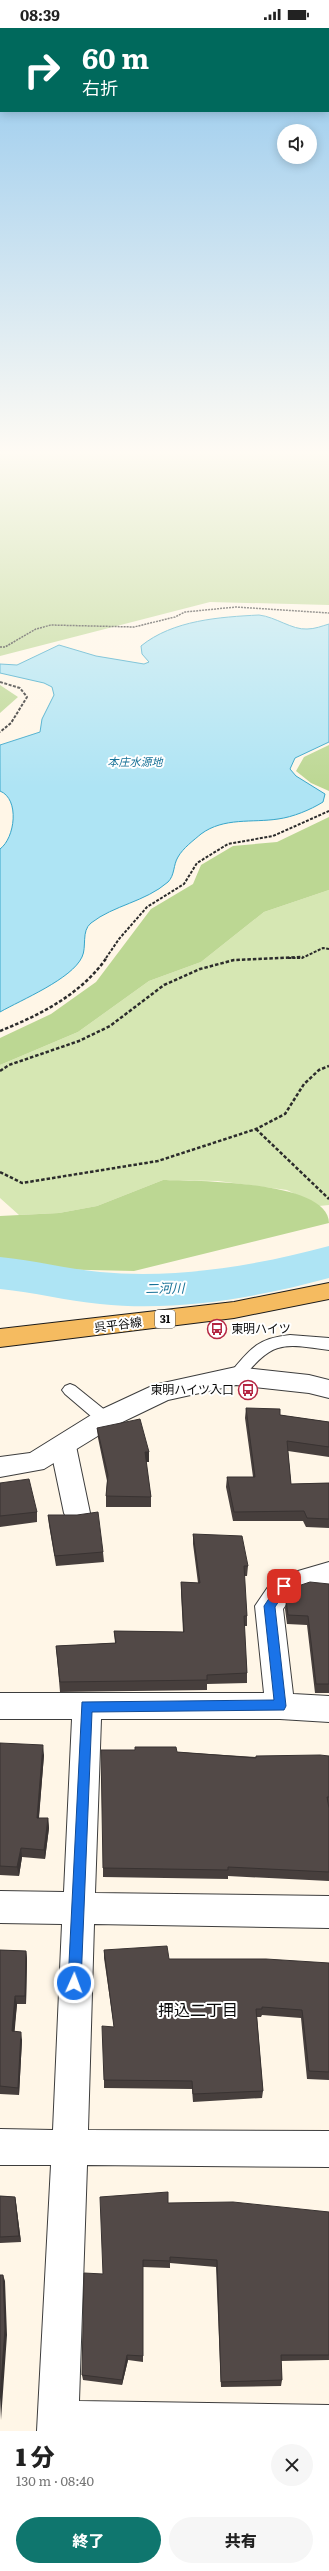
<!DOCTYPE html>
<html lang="ja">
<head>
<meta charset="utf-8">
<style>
	:root { --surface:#fff; --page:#f6f6f6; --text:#222; --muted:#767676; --accent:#0f766e }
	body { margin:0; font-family:Literata,"Noto Sans JP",serif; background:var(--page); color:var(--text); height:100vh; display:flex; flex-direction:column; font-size:15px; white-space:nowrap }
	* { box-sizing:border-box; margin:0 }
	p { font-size:13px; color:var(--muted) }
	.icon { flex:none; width:22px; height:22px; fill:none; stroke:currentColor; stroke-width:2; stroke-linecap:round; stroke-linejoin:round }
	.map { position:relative; height:2403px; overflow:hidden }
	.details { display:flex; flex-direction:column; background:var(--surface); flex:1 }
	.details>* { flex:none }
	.banner { position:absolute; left:0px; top:0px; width:329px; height:84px; box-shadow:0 2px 10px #0003; background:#00695c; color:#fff; overflow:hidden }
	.fabs { position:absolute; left:277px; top:96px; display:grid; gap:8px }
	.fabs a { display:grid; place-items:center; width:40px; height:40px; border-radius:50%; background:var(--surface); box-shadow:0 2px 10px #0003; font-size:20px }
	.pin { position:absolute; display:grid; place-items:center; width:34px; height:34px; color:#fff; margin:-17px; border-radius:8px; box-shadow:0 2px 6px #0006 }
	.me { position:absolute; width:44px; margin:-22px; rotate:2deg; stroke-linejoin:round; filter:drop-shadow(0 0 3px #0008) }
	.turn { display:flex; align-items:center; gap:14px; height:84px; padding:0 16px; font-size:18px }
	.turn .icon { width:52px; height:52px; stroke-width:2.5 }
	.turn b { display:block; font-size:28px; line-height:34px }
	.round { display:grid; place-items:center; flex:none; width:42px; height:42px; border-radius:21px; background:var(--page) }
	.overview { display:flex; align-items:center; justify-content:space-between; height:68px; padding:0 16px }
	h1 { font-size:24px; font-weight:800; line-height:30px }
	.action { display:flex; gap:8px; margin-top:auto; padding:8px 16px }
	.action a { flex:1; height:46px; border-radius:24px; background:var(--accent); color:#fff; font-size:16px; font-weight:800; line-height:46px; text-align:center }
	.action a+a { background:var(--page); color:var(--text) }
	.status { display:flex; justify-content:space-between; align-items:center; height:28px; padding:0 20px; background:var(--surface); direction:ltr }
	.status svg { height:11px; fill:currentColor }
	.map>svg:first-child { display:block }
</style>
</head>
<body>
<div class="status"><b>08:39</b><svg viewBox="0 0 49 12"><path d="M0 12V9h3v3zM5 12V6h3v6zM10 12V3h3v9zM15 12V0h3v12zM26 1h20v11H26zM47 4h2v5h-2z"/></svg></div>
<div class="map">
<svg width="329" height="2403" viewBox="0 0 329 2403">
	<rect width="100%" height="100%" fill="#fff6e7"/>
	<!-- green -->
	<path fill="#d6e7b3" d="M329 862V1177L319 1178 287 1162 218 1153 163 1152 97 1178 59 1185 19 1187 0 1170V1037L78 1004 149 953 201 934 264 884Z"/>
	<!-- forest -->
	<path fill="#bcd793" d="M0 423H329V577L210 574 0 628Z
		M0 657 18 669 0 685Z
		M329 717V763L311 755 296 743 304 729Z
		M329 789V862L264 884 201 934 149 953 78 1004 0 1037V1010L51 986 96 954 151 881 193 856 201 837 233 818 277 814Z
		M163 1152C193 1153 329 1152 329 1195L134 1243 47 1241 0 1236V1188L59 1185 97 1178Z"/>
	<!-- water -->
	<path fill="#aee4f4" stroke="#37a5c9" d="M259 587C276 589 292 602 307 601 315 601 322 598 329 596V714L295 730 290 741 296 748 325 766 323 774C310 782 293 789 278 791 252 795 224 789 201 806 194 812 183 820 178 829 173 837 175 847 168 854 145 874 114 877 91 895 81 903 87 919 82 929 72 951 21 972 0 984V821C15 810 20 771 0 763V717L40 704 42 691 54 667 52 659 44 655 0 645V636L17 637 59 617 96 628 144 636 149 634 142 626 141 618C173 592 220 589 259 587Z"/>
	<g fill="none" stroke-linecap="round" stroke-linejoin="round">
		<!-- river -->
		<path fill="#aee4f4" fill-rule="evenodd" d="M329 1218V1250C255 1270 176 1284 100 1276 66 1273 34 1264 0 1261V1229C34 1232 66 1241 100 1244 176 1251 255 1238 329 1218Z"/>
		<!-- service casing -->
		<g stroke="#3d3d3d" stroke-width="2">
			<path id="service" d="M290 1307 329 1310V1322C280 1315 273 1313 241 1352H231L228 1348 231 1344C250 1321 258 1310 290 1307Z
				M70 1356 75 1358 111 1387 113 1391 111 1395 105 1397 99 1395 65 1366 62 1362 65 1358Z"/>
		</g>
		<!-- minor casing -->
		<g stroke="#3d3d3d" stroke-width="2">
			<path id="minor" d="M63 1408 72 1411 76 1418 90 1485 86 1493 77 1496 68 1493 64 1485 50 1418 54 1411Z
				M329 1534V1556L293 1567 283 1581 293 1666 329 1668V1694L280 1691H101L95 1865 329 1868V1900L94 1896 88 2102 329 2103V2139L87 2137 79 2373 329 2377V2403H37L51 2137H0V2101L53 2102 62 1896 0 1895V1863L64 1864 72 1691H0V1665H264L255 1578 274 1550Z"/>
		</g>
		<!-- tertiary casing -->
		<g stroke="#3d3d3d" stroke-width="2">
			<path id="tertiary" d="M236 1339 309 1347 329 1352V1370L309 1365 236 1357 168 1372 114 1398 44 1441 0 1449V1429L30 1425 96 1384 154 1357Z"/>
		</g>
		<!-- primary casing -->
		<g stroke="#1b1b1b" stroke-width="2">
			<path id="primary" d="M329 1255V1271L234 1290 0 1319V1301L234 1274Z"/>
		</g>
		<!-- path-far2 -->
		<path stroke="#2c2c2c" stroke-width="1.5" stroke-dasharray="2 1" stroke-linecap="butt" d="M0 619H5L36 601 51 597 134 599 175 589 185 584 236 579 329 585"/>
		<!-- path-far1 -->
		<path stroke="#2c2c2c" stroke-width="2" stroke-dasharray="3 1.5" stroke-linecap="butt" d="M0 654 20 660 27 669 11 695 0 704
			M106 930 119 911 147 879 184 856 197 835 228 816 273 808 329 783
			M288 930H302L323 920 329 921"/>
		<!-- path -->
		<path stroke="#2c2c2c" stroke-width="2.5" stroke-dasharray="3.5 2" stroke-linecap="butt" d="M0 1003C40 987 82 966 107 929
			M0 1043 9 1037 79 1013 110 998 164 957 200 941 234 932 303 929
			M256 1101 329 1171
			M0 1144 22 1155 158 1133 256 1101 285 1086 304 1056 319 1042 329 1038"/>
		<!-- service -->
		<use href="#service" fill="#fff" fill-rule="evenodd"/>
		<!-- minor -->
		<use href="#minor" fill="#fff" fill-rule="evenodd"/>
		<!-- tertiary -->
		<use href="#tertiary" fill="#fff" fill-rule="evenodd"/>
		<!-- primary -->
		<use href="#primary" fill="#f5bb60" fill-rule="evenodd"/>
	</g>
	<!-- wall -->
	<path fill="#473f3d" d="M246 1380 280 1387 329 1394V1429L288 1423 291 1456 329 1455V1500L306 1499 303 1493H233L226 1459 227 1449H253L245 1390Z
		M97 1400 149 1424V1434H146L151 1469V1479H106V1468L107 1453 98 1410Z
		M0 1455 37 1484V1494L0 1499Z
		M48 1487 103 1524 104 1534 56 1538 49 1497Z
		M193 1506 248 1538 247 1548H244L247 1588V1598H244L247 1645V1655L207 1656V1662L60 1664 56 1618 115 1615 114 1603 183 1604 181 1564V1554L198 1555 193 1516Z
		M329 1556V1665H315L307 1597 287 1596 285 1581 286 1572Z
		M0 1715 44 1727 39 1790H48L49 1800 45 1831 22 1829 19 1848 0 1847Z
		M177 1724 256 1729V1728H329V1853L228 1848V1851L103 1849V1840Z
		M0 1922 26 1923 27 1931 26 1976H17L14 2003 22 2012 19 2067 0 2066Z
		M104 1922 169 1931 329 1935V2052L307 2051 301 1990 262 1987 261 1989H257L263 2063 262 2070 193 2074 192 2061 104 2060V2052L114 1999 104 1930Z
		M0 2168 15 2169 16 2175 21 2214 0 2215Z
		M168 2175 329 2184V2332L281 2333 282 2352 281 2358 221 2359 216 2239 170 2235V2240L143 2239V2334L128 2332 122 2357 83 2352 82 2347 103 2246Z"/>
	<!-- shaded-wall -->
	<path fill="#393332" d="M145 1424H149V1434H145Z
		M43 1717 44 1727 38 1799 37 1790Z
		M48 1790 49 1800 45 1831 44 1822Z
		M21 1820 22 1829 19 1848 17 1839Z
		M26 1923 27 1931 26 1976 25 1968Z
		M15 1968 17 1976 14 2011 12 2003Z
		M21 2004 22 2012 19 2067 18 2060Z
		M15 2169 16 2175 21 2214 19 2208Z
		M3 2247 5 2253 7 2307 1 2392 0 2369Z
		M127 2327 128 2332 122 2357V2352Z"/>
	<!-- building -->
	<path fill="#524947" stroke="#393332" d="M246 1380 280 1381V1387L329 1394V1419L287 1413 291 1456 329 1455V1491L307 1490 304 1483 234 1484 227 1449H255Z
		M140 1391 149 1424H145L151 1469 106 1468 108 1447 97 1400Z
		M29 1451 37 1484 0 1488V1455Z
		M98 1484 103 1524 55 1528 48 1487H77Z
		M193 1506 242 1508 248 1538H244L247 1588H244L247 1645 207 1647V1652L60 1654 56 1618 116 1615 114 1603 184 1604 181 1554 200 1555Z
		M310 1554 329 1556V1656H316L308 1588 288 1587 286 1572 295 1559Z
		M0 1715 43 1717 37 1790H48L44 1822 21 1820 17 1839 0 1838Z
		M135 1719H176L177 1724 256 1730V1728L320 1727 329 1728V1769H327L329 1780V1844L228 1839V1842L103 1840 101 1722H135Z
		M167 1918 169 1931H266L329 1935V2044L309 2043 302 1982 262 1979V1981H256L263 2063 193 2066 192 2053 104 2052 102 1998 114 1999 104 1922Z
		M0 1922 26 1923 25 1968H15L12 2003 21 2004 18 2060 0 2058Z
		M168 2164V2175L233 2174 329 2184V2327H281L282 2352 221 2354 217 2232 170 2229V2233L143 2232V2328L127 2327 122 2352 82 2347 84 2245 103 2246 100 2169Z
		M0 2168 15 2169 19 2208 0 2209Z
		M0 2247H3L5 2301 0 2369Z"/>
	<!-- sky -->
	<linearGradient id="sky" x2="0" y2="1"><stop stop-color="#91c7ed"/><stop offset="0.56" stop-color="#fffbf4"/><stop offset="1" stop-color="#fffbf4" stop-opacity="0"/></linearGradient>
	<rect width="329" height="759" fill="url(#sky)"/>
	<!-- route -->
	<path fill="#1a73e8" stroke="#114b97" d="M284 1553 289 1558 275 1579 286 1678 284 1682 92 1684 81 1955 79 1960 74 1962 70 1960 68 1955 82 1674 274 1672 264 1578 280 1554Z"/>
	<!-- icons -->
	<defs>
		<g id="bus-ring" transform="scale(1)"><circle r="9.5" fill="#fff" stroke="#b52743" stroke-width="1.5"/><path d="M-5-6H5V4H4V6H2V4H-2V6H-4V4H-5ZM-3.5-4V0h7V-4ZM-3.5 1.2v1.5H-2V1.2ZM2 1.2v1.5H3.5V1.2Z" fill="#b52743"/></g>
	</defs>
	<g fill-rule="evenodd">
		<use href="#bus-ring" x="217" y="1301"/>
		<use href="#bus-ring" x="248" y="1362"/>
	</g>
	<g text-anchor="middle" stroke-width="4" stroke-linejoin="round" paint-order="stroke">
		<!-- far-water labels -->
		<g font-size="11" font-style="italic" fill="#187297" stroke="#fff">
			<text x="135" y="738">本庄水源地</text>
		</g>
		<!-- shield labels -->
		<rect fill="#fff" stroke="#545454" stroke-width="1" x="155" y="1282" width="20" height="18" rx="3"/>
		<g font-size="11" font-weight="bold" fill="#0a0a0a">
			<text x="165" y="1295">31</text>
		</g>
		<!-- street labels -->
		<g font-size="12" fill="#0a0a0a" stroke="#fff">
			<text transform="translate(118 1297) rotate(-7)" y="4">呉平谷線</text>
		</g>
		<!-- poi labels -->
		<g font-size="12" fill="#0a0a0a" stroke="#fff" text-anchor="start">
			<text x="231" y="1305">東明ハイツ</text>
			<text x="234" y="1366" text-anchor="end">東明ハイツ入口</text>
		</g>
		<!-- water labels -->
		<g font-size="13" font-style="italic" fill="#187297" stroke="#fff">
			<text transform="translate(165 1260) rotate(-1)" y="5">二河川</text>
		</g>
		<!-- near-neighbourhood labels -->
		<g font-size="16" fill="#0a0a0a" stroke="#fff">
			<text x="198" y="1988">押込二丁目</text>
		</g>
	</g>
</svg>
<div class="fabs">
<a><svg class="icon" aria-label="sound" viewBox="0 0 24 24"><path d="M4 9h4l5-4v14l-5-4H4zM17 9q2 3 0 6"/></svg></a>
</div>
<div class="pin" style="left:284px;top:1558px;background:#d93025"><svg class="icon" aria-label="arrive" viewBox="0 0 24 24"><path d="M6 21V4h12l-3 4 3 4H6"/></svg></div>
<svg class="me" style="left:74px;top:1955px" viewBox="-20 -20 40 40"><circle r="17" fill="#1a73e8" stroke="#fff" stroke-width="3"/><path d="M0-11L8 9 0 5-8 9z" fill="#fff"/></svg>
<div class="banner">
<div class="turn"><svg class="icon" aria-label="right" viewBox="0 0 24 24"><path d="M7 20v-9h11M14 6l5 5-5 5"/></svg><div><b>60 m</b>右折</div></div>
</div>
</div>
<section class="details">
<div class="overview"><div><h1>1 分</h1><p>130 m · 08:40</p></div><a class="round"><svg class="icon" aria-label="close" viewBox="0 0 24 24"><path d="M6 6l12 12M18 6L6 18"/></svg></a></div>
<div class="action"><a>終了</a><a>共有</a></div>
</section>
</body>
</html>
